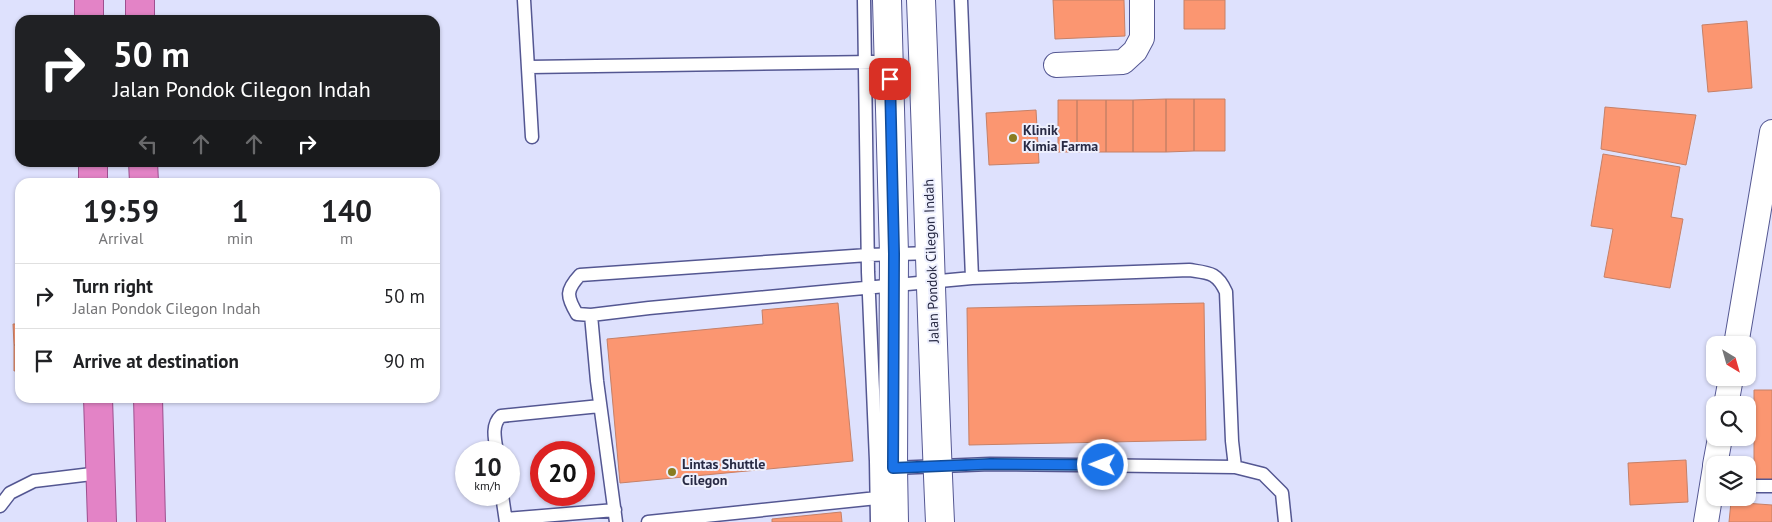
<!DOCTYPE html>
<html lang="en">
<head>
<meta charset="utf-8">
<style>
	:root { --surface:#fff; --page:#f2f2f2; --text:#202124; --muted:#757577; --line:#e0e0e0 }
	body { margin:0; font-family:"PT Sans",sans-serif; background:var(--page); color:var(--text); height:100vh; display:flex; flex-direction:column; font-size:19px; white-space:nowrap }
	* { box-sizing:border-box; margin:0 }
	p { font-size:16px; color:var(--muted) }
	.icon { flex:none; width:28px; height:28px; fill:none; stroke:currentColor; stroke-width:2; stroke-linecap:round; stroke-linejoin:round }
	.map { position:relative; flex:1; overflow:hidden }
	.drawer { position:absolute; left:15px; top:178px; width:425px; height:225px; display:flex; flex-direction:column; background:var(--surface); border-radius:15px; box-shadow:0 1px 4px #0004 }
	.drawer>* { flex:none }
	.top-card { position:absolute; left:15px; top:15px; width:425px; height:152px; border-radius:15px; box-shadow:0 1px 4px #0004; background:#202124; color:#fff; overflow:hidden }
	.needle { width:32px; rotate:143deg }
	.fabs { position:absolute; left:1706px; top:336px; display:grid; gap:10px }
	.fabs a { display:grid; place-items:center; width:50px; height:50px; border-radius:10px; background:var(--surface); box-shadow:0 1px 4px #0004; font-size:25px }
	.speed { position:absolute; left:455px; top:441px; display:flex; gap:10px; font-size:25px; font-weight:700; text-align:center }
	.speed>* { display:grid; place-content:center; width:65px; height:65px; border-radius:50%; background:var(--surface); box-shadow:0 1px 4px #0004; line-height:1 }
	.speed small { font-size:12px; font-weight:400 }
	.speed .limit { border:8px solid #d22; background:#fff; color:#111 }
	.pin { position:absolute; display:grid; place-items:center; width:42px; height:42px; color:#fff; margin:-21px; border-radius:10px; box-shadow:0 2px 8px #0006 }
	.me { position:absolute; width:55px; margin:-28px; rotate:271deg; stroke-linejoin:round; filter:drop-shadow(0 0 4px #0008) }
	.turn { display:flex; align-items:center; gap:18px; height:105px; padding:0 15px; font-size:22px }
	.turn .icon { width:65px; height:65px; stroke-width:2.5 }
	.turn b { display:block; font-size:35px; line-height:42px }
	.lanes { display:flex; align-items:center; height:48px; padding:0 15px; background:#0003; justify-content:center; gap:25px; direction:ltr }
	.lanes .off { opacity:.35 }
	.eta { display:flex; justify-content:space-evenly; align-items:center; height:85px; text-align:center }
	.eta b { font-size:30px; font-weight:800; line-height:35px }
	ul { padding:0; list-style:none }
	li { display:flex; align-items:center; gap:15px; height:65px; padding:0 15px; border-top:1px solid var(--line) }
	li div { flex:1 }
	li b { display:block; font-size:19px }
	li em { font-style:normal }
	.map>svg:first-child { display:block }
</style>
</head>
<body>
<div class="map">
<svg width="1772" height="522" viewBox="0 0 1772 522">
	<rect width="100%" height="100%" fill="#dee1fd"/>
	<!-- building -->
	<path fill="#fb9671" stroke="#c68067" d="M1053 0H1124L1125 36 1055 39Z
		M1184 0H1225V29H1184Z
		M1747 21 1752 88 1708 92 1702 25Z
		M1166 99H1194V151L1166 152Z
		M1166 99V152H1133V100Z
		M1194 99H1225V151H1194Z
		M1058 100H1077V152H1058Z
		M1077 100H1106V152H1077Z
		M1106 100H1133V152H1106Z
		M1605 107 1696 115 1686 165 1601 149Z
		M1036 110 1039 163 989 165 986 113Z
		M1603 154 1680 167 1671 217 1683 219 1670 288 1604 277 1613 229 1591 226Z
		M838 303 853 461 620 483 607 339 763 324 762 310Z
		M1204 303 1206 440 969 445 967 308Z
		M13 324H20V345H14Z
		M14 345H20V370L14 371Z
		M1754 390H1772V485H1754Z
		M1686 460 1688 502 1630 505 1628 463Z
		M1731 502 1772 505V522H1729Z
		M841 512 842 522H772V519Z"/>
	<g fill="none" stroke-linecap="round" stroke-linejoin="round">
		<!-- service casing -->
		<g stroke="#545792" stroke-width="15">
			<path id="service" d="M524 0 532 137
				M864 0 868 272 876 461 877 522
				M529 67 874 62
				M931 253 868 255 580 275C566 290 566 296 577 314L591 315 649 308 972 278
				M591 315 597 381 616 522
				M497 452C495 440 491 425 501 416L600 406
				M1235 467 1263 474 1282 493 1285 522
				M893 468 990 464 1235 467 1232 441 1226 292C1217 272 1209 273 1189 270L972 278 961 0
				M1748 486H1772
				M502 495 506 522
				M0 506 10 493 34 481 100 473
				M506 519 615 510
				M648 522 877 498"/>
		</g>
		<!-- minor casing -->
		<g stroke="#545792" stroke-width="26">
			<path id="minor" d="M1056 65 1123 62 1135 51 1142 38V0
				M1736 345 1772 132
				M1726 405 1731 378
				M1715 465 1720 438
				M1706 522 1715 467"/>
		</g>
		<!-- tertiary casing -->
		<g stroke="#545792" stroke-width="30">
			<path id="tertiary" d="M887 0 894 254 893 468 894 522
				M921 0C928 174 932 348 940 522"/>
		</g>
		<!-- trunk casing -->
		<g stroke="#9d508f" stroke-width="30">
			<path id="trunk" d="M89 0V20
				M140 0V20
				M93 162V182
				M143 162 144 182
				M98 398 102 522
				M148 398 151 522"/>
		</g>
		<!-- service -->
		<use href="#service" stroke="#fff" stroke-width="12"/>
		<!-- minor -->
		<use href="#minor" stroke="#fff" stroke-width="24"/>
		<!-- tertiary -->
		<use href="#tertiary" stroke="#fff" stroke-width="28"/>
		<!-- trunk -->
		<use href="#trunk" stroke="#e383c6" stroke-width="28"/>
	</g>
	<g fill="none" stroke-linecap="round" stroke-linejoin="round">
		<!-- route casing -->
		<g stroke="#114b97" stroke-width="12">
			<path id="route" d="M890 79 894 254 893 468 990 464 1103 465"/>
		</g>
		<!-- route -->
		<use href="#route" stroke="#1a73e8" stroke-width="9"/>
	</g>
	<!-- markers -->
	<g fill="#897c21" stroke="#eef0fe" stroke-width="2">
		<circle cx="1013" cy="138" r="5"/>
		<circle cx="672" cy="472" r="5"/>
	</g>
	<g text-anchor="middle" stroke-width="4" stroke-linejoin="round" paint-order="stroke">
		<!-- poi labels -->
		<g font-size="14" font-weight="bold" fill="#282a44" stroke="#eef0fe" text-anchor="start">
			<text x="1023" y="135">Klinik<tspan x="1023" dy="16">Kimia Farma</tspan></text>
			<text x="682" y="469">Lintas Shuttle<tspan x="682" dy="16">Cilegon</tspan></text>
		</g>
		<!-- street labels -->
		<g font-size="14" fill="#282a44" stroke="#eef0fe">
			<text transform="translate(931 261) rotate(-92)" y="5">Jalan Pondok Cilegon Indah</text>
		</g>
	</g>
</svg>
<div class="fabs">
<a><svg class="needle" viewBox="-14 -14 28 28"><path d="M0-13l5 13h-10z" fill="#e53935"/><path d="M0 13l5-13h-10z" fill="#757577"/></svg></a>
<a><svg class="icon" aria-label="search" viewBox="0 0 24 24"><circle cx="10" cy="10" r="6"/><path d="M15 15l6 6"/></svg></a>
<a><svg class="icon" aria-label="layers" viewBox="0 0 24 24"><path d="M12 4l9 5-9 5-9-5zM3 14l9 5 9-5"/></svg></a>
</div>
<div class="speed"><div>10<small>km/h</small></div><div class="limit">20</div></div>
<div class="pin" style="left:890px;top:79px;background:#d93025"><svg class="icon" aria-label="arrive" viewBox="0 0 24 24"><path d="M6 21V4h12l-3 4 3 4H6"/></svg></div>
<svg class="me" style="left:1103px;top:465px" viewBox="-20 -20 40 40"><circle r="17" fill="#1a73e8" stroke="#fff" stroke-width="3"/><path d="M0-11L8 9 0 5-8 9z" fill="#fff"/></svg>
<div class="top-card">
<div class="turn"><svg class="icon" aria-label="right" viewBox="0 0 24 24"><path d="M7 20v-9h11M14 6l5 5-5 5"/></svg><div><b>50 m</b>Jalan Pondok Cilegon Indah</div></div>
<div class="lanes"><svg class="icon off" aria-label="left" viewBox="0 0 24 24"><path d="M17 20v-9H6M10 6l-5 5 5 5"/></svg><svg class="icon off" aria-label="ahead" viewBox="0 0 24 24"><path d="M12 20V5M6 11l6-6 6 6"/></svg><svg class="icon off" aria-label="ahead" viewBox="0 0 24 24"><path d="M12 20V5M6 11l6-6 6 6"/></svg><svg class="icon" aria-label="right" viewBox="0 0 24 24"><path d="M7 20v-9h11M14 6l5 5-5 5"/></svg></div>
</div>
<section class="drawer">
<div class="eta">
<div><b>19:59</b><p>Arrival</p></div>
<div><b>1</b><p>min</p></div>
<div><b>140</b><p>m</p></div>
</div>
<ul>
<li><svg class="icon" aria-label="right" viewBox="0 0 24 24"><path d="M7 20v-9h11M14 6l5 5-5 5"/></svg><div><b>Turn right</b><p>Jalan Pondok Cilegon Indah</p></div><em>50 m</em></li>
<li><svg class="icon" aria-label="arrive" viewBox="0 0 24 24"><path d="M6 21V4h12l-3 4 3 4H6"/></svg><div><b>Arrive at destination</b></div><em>90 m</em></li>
</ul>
</section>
</div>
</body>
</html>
